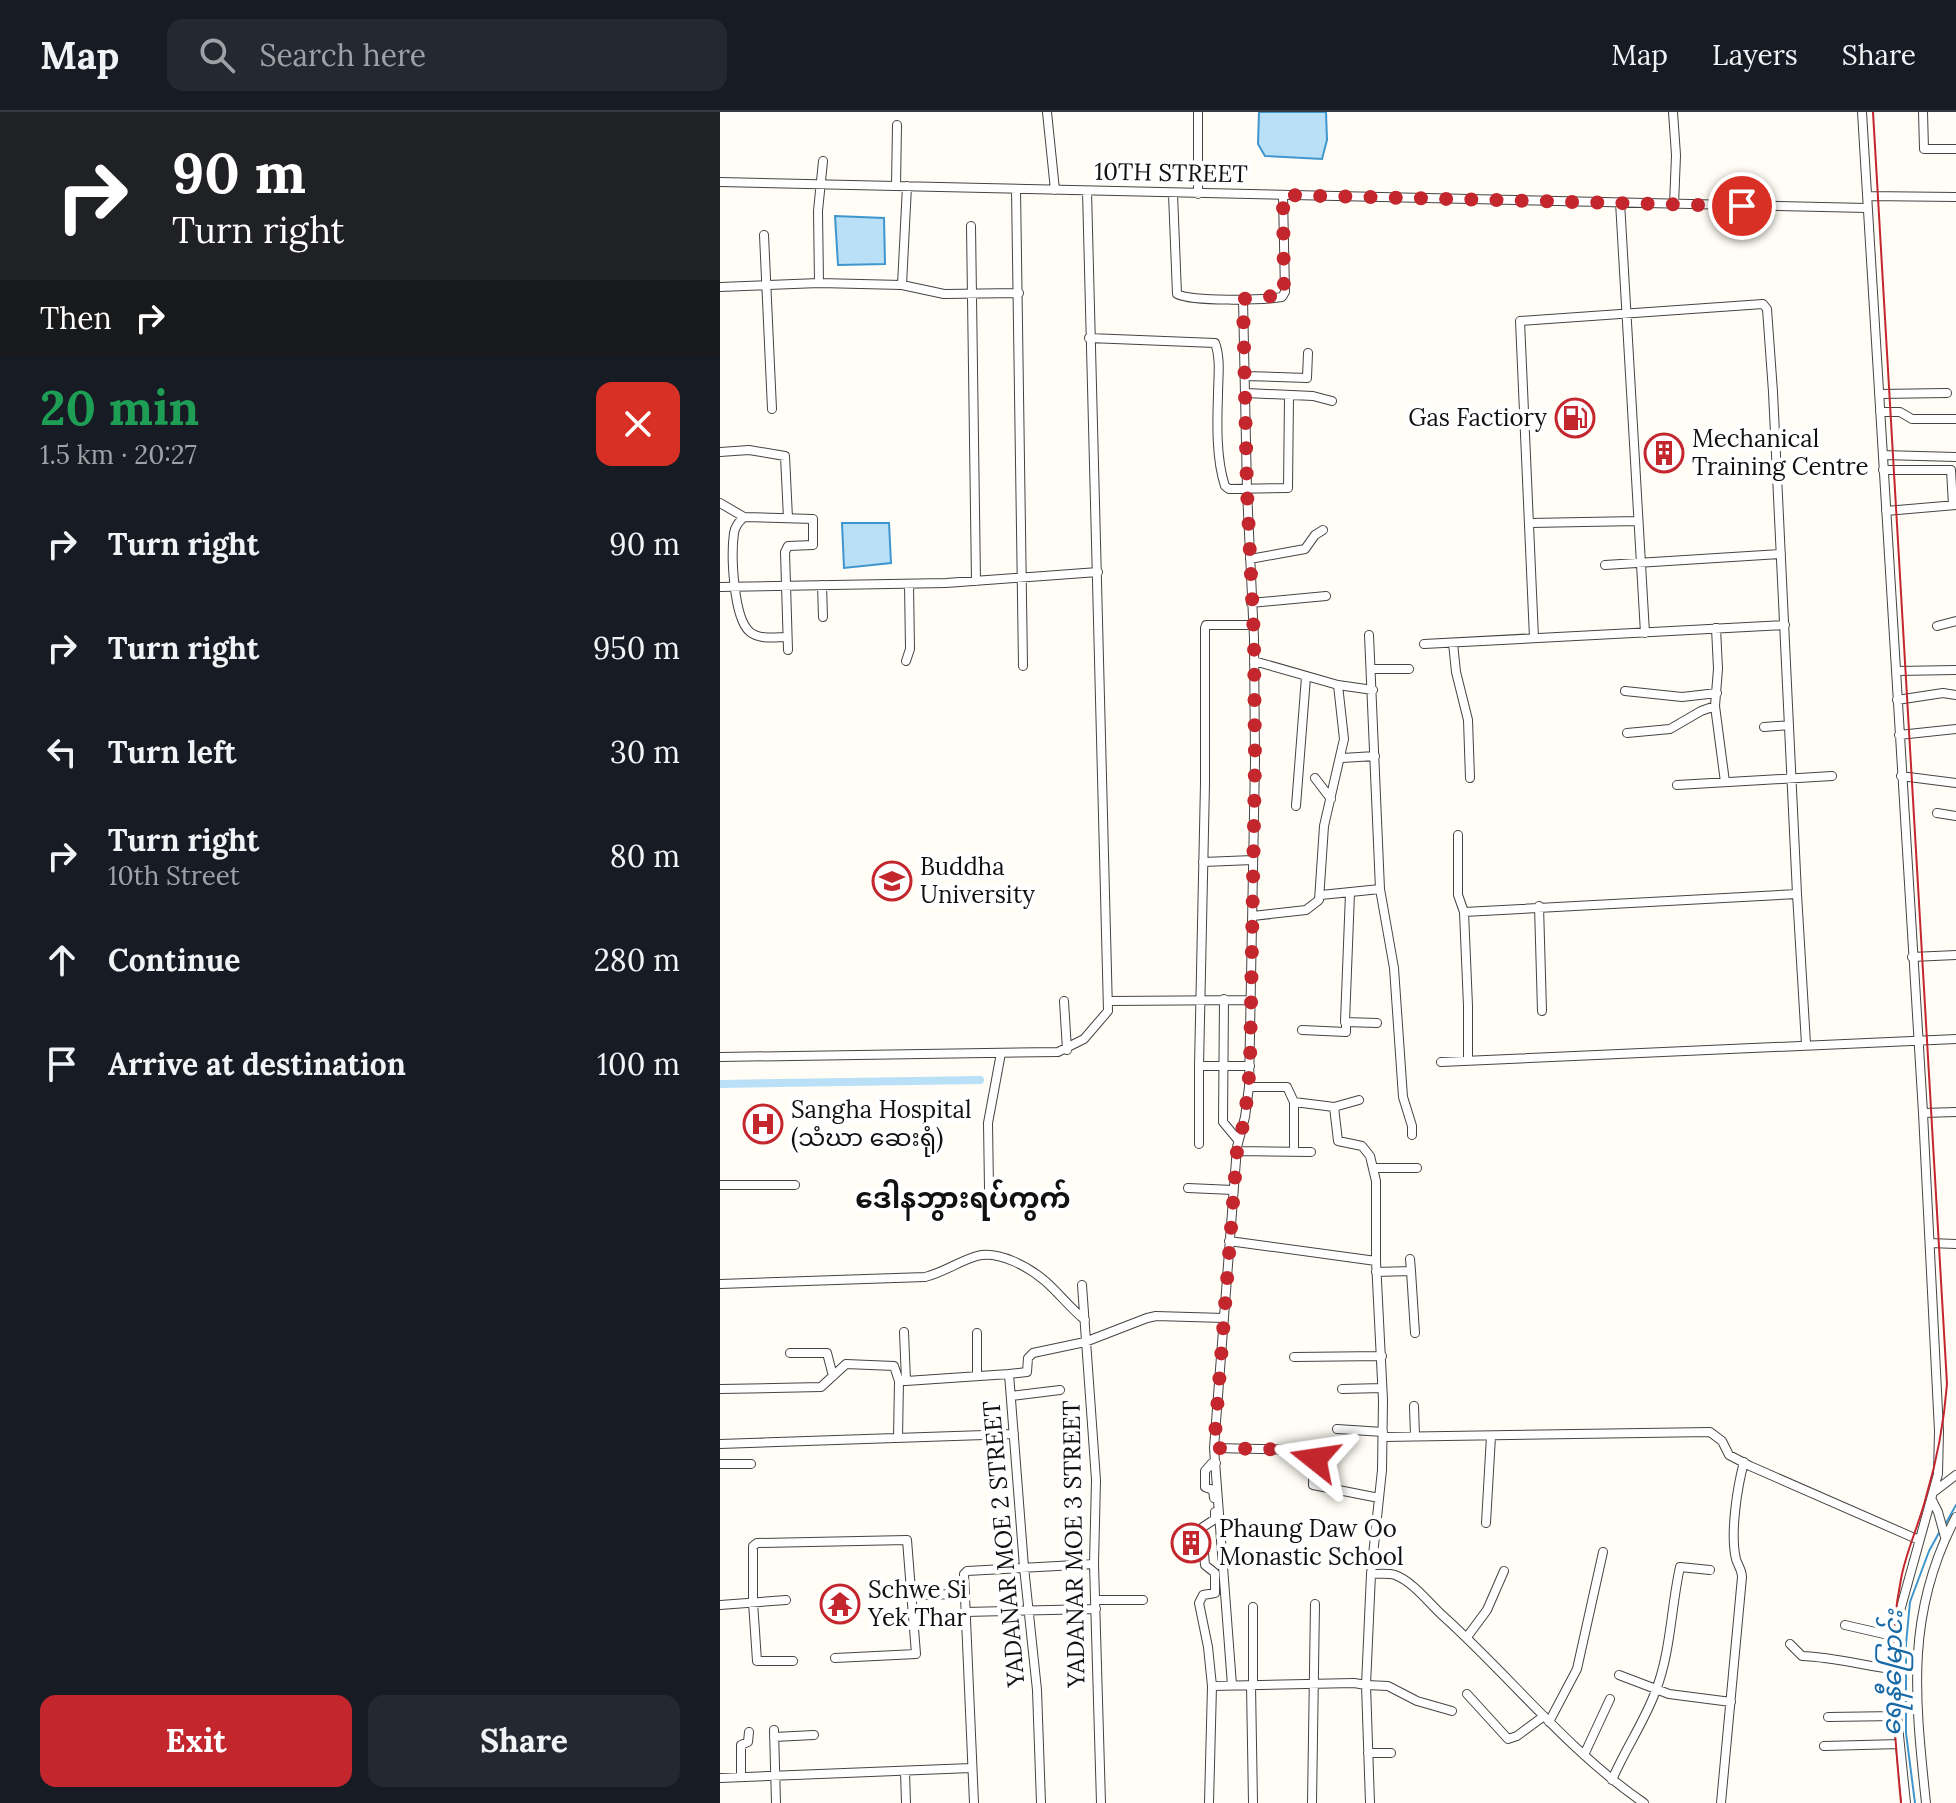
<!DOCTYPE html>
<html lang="en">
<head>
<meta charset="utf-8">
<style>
	:root { --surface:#171b24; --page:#242831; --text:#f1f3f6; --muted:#9ea1a6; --line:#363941; --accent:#c4262e }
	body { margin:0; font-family:Lora,"Noto Sans Myanmar",serif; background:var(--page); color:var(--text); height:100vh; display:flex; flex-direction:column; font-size:30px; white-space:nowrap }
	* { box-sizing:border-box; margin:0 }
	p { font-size:26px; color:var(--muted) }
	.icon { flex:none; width:44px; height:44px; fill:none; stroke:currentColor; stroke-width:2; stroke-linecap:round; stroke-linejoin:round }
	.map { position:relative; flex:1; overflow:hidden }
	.sheet { display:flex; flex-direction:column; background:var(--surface); width:720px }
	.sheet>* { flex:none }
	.hud { background:#202124; color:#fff; overflow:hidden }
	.pin { position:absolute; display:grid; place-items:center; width:68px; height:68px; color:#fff; margin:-34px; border:4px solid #fff; border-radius:50%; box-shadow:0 2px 8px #0007 }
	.me { position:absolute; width:88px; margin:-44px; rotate:285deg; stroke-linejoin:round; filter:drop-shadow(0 0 6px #0008) }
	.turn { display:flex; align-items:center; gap:28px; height:168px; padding:0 40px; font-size:36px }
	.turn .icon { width:104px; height:104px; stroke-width:2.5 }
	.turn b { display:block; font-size:56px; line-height:68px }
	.then { display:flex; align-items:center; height:76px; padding:0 40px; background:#0003; gap:16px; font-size:30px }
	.round { display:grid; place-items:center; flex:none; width:84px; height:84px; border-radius:16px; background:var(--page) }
	.head { display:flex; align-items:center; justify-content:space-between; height:136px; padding:0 40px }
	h1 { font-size:48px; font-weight:700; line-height:60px; color:#1e9e55 }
	.button { display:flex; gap:16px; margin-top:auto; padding:16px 40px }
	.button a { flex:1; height:92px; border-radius:16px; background:var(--accent); color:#fff; font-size:32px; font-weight:700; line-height:92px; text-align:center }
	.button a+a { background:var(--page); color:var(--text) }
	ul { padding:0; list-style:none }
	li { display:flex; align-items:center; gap:24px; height:104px; padding:0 40px }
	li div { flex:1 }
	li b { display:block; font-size:30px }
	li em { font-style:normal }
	header { display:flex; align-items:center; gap:48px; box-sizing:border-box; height:112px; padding:0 40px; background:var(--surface); border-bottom:2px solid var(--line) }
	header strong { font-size:38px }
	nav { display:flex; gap:44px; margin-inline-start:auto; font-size:28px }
	.search { width:560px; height:72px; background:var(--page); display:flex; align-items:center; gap:20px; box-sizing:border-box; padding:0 28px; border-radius:16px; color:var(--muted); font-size:30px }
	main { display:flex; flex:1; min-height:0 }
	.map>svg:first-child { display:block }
</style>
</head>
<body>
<header>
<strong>Map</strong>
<div class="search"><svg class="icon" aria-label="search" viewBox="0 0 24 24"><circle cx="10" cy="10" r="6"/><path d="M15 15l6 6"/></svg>Search here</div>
<nav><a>Map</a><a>Layers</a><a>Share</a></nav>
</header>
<main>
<section class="sheet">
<div class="hud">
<div class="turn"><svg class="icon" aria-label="right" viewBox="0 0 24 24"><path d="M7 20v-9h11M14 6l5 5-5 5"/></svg><div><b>90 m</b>Turn right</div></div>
<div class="then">Then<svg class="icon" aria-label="right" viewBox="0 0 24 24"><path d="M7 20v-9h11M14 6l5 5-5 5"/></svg></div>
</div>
<div class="head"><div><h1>20 min</h1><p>1.5 km · 20:27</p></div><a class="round" style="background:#d93025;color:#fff"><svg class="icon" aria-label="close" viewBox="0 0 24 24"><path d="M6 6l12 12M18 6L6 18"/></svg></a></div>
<ul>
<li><svg class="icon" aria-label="right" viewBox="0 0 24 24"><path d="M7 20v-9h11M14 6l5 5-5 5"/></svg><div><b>Turn right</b></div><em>90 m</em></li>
<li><svg class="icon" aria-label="right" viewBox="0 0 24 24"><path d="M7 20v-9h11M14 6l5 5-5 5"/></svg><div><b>Turn right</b></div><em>950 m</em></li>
<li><svg class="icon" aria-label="left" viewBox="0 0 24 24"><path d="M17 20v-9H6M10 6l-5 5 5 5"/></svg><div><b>Turn left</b></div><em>30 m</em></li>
<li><svg class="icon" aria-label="right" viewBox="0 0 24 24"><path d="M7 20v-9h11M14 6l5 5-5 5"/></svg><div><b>Turn right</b><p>10th Street</p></div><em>80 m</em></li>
<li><svg class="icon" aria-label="ahead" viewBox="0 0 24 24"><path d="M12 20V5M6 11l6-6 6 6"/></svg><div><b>Continue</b></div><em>280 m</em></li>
<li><svg class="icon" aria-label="arrive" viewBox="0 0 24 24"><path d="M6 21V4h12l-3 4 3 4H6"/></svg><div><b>Arrive at destination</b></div><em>100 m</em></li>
</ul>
<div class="button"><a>Exit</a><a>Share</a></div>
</section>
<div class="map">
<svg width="1236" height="1691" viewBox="0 0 1236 1691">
	<rect width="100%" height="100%" fill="#fffdf5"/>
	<!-- water -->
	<path fill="#b9e0f7" stroke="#3f96cf" stroke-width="2" d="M539 0H606L607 28 602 47 545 44 538 32Z
		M115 104 164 106 165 152 118 153Z
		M122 411H169L171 451 124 456Z"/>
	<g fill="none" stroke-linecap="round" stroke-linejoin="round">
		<!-- stream -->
		<path stroke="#3f96cf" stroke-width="2" d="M1226 1411 1236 1393
			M1195 1691 1186 1621V1532L1190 1490 1209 1439 1220 1419"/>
		<!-- canal -->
		<path stroke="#b9e0f7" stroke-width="8" d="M0 972 260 968"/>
		<!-- minor casing -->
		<g stroke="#444" stroke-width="10">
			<path id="minor" d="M327 0 335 78
				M953 0 956 43 954 93
				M1142 0 1203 1001 1219 1319 1218 1362 1180 1499 1177 1525V1604L1186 1691
				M1203 0 1204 37H1236
				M0 70 1147 96
				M176 74 177 13
				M296 77 303 554
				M453 82 457 182C473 190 542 188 562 185L565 180 563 83
				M478 82V0
				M1147 84 1236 85
				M900 90 925 521
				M251 114 256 469
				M44 123 52 297
				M99 171 98 99 103 49
				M182 173 187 74
				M0 175 99 171 182 173 224 182 299 181
				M369 226 495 231C501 247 498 266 498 283 497 311 496 347 505 374L509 377 568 376 569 284
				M525 264 587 266 588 241
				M526 281 593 284 612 289
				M1159 282 1227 281
				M1160 300H1180L1192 307H1236
				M0 340 29 338 65 344 68 406
				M1163 343 1236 345
				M1163 358H1231L1233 393
				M0 391 24 405 93 407V433L68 434 65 440 68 538
				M1166 399 1236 393
				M24 405C19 410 15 414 14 421 11 442 13 506 30 520 40 528 56 525 67 525
				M810 411 918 409
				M530 447 585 437 595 423 603 418
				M885 453 1061 442
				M102 473 103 505
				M0 475 226 471 378 460
				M531 491 606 484
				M1217 514 1236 509
				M996 516 998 557 995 594 1005 670
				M649 523 660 777 674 856 683 985 692 1014V1023
				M733 531 736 560 748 608 750 666
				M704 532 1065 513
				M186 549 190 537 189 472
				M651 557H689
				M1176 559 1236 558
				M618 573 653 578
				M905 579 962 585 997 581
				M1177 588 1223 581 1236 583
				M1044 615 1069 613
				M907 621 950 617 981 599 995 594
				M1179 623 1236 617
				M622 646 655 644
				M1181 664 1236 671
				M595 666 611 687
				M957 673 1112 664
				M576 694 586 565
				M1217 701 1236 704
				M738 723V783L744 800 748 894V948
				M483 750 533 748
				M630 781 625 910 657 911
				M1077 782 1086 932
				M601 783 660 777
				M819 794 822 899
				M744 800 1077 782 1053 280 1047 197 1043 192 800 209 814 526
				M533 804 586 798 599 788 604 714 624 627 618 573 534 549
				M1192 845 1236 843
				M504 887 503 1010 518 1028
				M344 889 347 938
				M389 889 532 888
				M582 918 626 920V911
				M0 945 338 940 364 927 388 899 367 79
				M721 950 1236 927
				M479 954H530
				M614 995 639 988
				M1203 1001 1236 1000
				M479 1032V954L485 671V516L486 513H533
				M517 1039 591 1040
				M574 1039V990
				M655 1056H697
				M0 1073H75
				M468 1076 513 1078
				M269 1077 268 1011 281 941
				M509 1129 656 1149
				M1210 1131 1236 1132
				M690 1147 691 1159
				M656 1160 691 1159 695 1221
				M0 1172 205 1165C225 1160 239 1149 257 1144 278 1138 309 1155 325 1169 339 1181 350 1196 365 1208
				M362 1173 376 1368 374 1452 381 1691
				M184 1220 186 1269
				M257 1221V1264
				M70 1241H107L113 1264
				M574 1245 662 1244
				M0 1277 101 1275 126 1252 174 1254 179 1269H186L289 1262
				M622 1277 662 1276
				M291 1284 340 1278
				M694 1294 695 1324
				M617 1317 663 1320
				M663 1325 990 1320 1002 1329 1009 1343 1030 1354 1199 1428
				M178 1326 179 1269
				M0 1332 294 1322
				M494 1336 587 1338 594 1341 593 1373 659 1386
				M0 1352H31
				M1215 1379 1236 1363
				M494 1386 493 1378 485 1375V1359L492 1351H496
				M1212 1388 1218 1400 1225 1425
				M766 1411 771 1324
				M651 1462C659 1462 668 1461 675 1463 692 1469 709 1491 722 1503 790 1564 848 1639 924 1691
				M193 1483 244 1482
				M375 1488H423
				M0 1493 66 1488
				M245 1500 376 1497
				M1125 1513 1177 1525
				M747 1525 767 1498 784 1459
				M1070 1532 1082 1544C1114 1545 1145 1554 1177 1558
				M73 1549H37L33 1490V1434L37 1431 187 1428 196 1542 115 1546
				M899 1563 949 1582 1011 1590
				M512 1573 494 1336 517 1035 525 1005 529 975 535 649 534 526 527 379 523 187
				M531 1573 533 1691
				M533 1573V1495
				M492 1574 488 1535 479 1491 483 1483 495 1481V1461L485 1453 482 1418 483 1415 495 1407V1400
				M747 1582 788 1627 797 1624 824 1604
				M1108 1605 1177 1604
				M829 1610 857 1557 883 1440
				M54 1618 56 1691
				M54 1625 94 1623
				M1104 1634 1180 1632
				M648 1641H671
				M864 1643 890 1587
				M185 1659 186 1691
				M21 1665V1633L28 1630 29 1620
				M0 1666 251 1656
				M892 1668C905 1637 925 1609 936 1578 951 1539 951 1495 960 1455L990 1458
				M254 1691 244 1462 247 1459 374 1452
				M321 1691 317 1578 304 1455 289 1262 307 1260 308 1246 313 1241 365 1230 427 1206 436 1204 504 1206
				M489 1691 492 1574 634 1571 646 1573 651 1462 662 1358 663 1288 656 1149V1069L650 1044 642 1034 618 1029 614 995 574 990 567 975H529
				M592 1691 595 1492
				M650 1691 646 1573 668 1574 697 1589 732 1599
				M1001 1691 1022 1465C1022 1458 1018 1454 1016 1447 1010 1422 1017 1376 1024 1350
				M1206 1691C1195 1586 1185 1502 1236 1405"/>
		</g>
		<!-- minor -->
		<use href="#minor" stroke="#fff" stroke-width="8"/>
		<!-- rail -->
		<path stroke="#c4262e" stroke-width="2" d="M1153 0 1227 1272C1224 1311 1217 1348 1206 1385 1199 1413 1186 1439 1181 1467 1166 1542 1174 1615 1181 1691"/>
	</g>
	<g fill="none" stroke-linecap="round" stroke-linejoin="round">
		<!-- route -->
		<path stroke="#c4262e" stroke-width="14" stroke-dasharray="0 25.2" d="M595 1347 594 1341 587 1338 494 1336 517 1039 525 1005 530 954 535 649 534 526 527 379 523 187 564 183 563 83 1022 94"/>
	</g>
	<!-- icons -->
	<defs>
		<g id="fuel-ring" transform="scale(2)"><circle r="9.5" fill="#fff" stroke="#c4262e" stroke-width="1.5"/><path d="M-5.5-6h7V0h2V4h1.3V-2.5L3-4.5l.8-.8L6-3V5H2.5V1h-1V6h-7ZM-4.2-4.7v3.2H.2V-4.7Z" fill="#c4262e"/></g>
		<g id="building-ring" transform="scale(2)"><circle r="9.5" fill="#fff" stroke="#c4262e" stroke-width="1.5"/><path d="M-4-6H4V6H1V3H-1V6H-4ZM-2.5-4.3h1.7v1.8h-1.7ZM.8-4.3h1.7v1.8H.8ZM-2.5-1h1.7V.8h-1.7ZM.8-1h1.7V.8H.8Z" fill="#c4262e"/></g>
		<g id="university-ring" transform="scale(2)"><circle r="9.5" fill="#fff" stroke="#c4262e" stroke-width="1.5"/><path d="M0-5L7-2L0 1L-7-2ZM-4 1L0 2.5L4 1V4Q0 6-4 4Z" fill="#c4262e"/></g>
		<g id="hospital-ring" transform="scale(2)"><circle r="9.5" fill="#fff" stroke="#c4262e" stroke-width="1.5"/><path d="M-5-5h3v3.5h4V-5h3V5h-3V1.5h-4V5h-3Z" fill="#c4262e"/></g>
		<g id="temple-ring" transform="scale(2)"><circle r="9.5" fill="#fff" stroke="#c4262e" stroke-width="1.5"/><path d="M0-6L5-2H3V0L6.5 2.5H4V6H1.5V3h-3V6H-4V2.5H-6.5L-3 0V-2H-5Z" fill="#c4262e"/></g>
	</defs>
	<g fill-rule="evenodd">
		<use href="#fuel-ring" x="855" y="306"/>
		<use href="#building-ring" x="944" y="341"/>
		<use href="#university-ring" x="172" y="769"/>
		<use href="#hospital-ring" x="43" y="1012"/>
		<use href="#building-ring" x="471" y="1431"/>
		<use href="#temple-ring" x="120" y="1492"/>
	</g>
	<g text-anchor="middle" stroke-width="8" stroke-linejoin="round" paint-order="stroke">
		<!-- street labels -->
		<g font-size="24" fill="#111" stroke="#fff">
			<text transform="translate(451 61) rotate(1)" y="8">10TH STREET</text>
			<text transform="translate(284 1432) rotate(-95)" y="8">YADANAR MOE 2 STREET</text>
			<text transform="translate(354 1432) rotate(-91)" y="8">YADANAR MOE 3 STREET</text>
		</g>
		<!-- poi labels -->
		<g font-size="24" fill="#111" stroke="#fff" text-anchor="start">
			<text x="827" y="314" text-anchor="end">Gas Factiory</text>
			<text x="972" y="335">Mechanical<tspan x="972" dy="28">Training Centre</tspan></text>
			<text x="200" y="763">Buddha<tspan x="200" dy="28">University</tspan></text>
			<text x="71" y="1006">Sangha Hospital<tspan x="71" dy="28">(သံဃာ ဆေးရုံ)</tspan></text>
			<text x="499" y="1425">Phaung Daw Oo<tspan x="499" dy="28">Monastic School</tspan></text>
			<text x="148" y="1486">Schwe Si<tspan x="148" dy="28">Yek Thar</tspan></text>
		</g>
		<!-- water labels -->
		<g font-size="26" font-style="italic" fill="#1768a6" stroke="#fff">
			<text transform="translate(1172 1561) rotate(-89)" y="9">ရေနီမြောင်း</text>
		</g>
		<!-- quarter labels -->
		<g font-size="28" font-weight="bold" fill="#111" stroke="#fff">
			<text x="243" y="1096">ဒေါနဘွားရပ်ကွက်</text>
		</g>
	</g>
</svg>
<div class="pin" style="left:1022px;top:94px;background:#d93025"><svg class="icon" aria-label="arrive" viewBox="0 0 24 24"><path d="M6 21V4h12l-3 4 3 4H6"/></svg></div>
<svg class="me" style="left:595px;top:1347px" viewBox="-20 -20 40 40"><path d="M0-17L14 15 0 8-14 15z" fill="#c4262e" stroke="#fff" stroke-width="4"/></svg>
</div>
</main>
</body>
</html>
